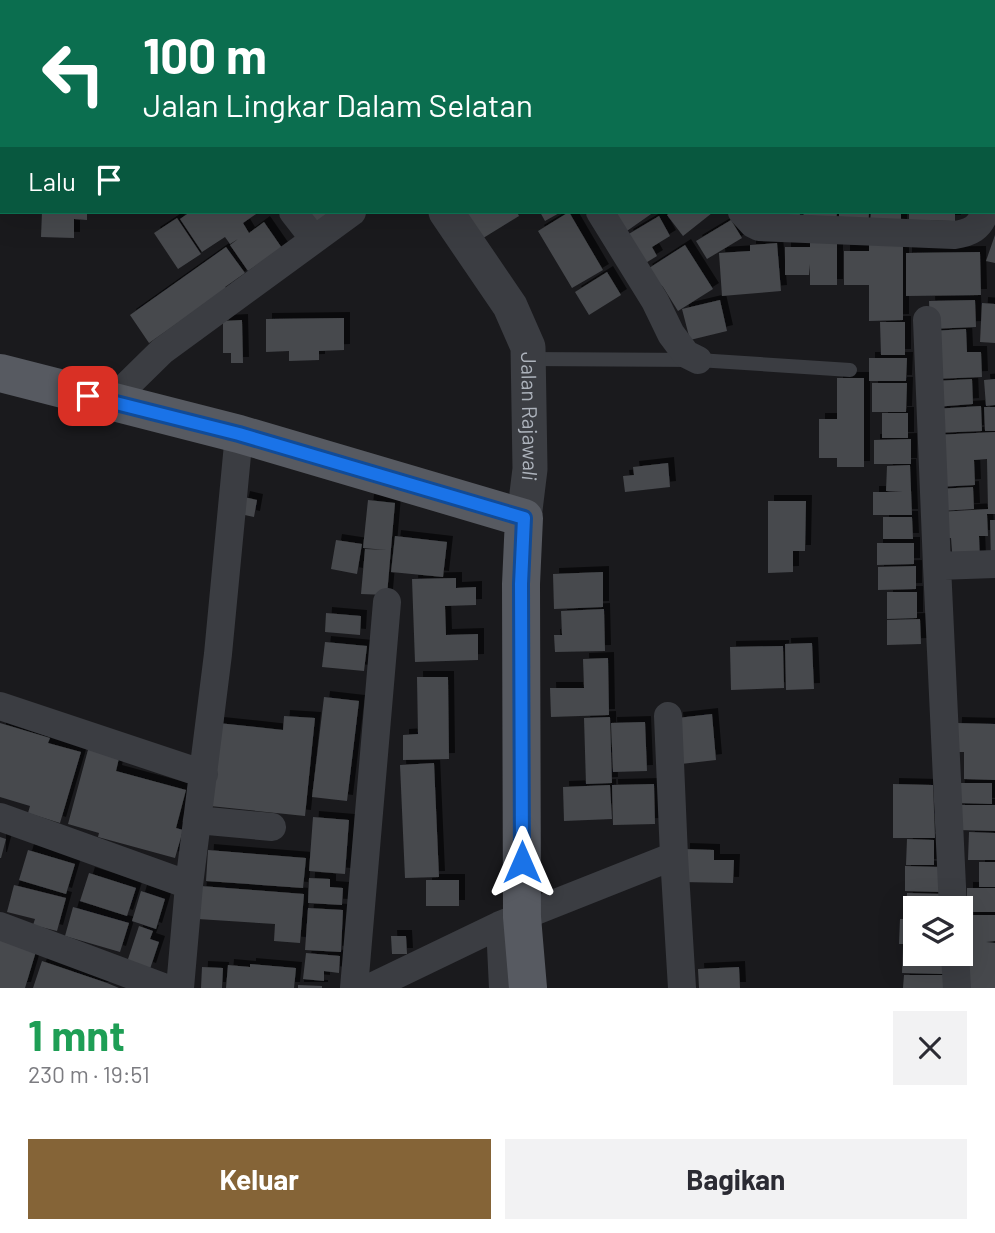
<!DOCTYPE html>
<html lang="id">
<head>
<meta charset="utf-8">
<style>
	:root { --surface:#fff; --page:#f2f2f3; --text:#2b2b33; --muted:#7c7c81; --accent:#856437 }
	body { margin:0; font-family:Barlow,sans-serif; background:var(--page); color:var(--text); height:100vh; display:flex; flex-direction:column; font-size:26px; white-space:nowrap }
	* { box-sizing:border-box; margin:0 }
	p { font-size:23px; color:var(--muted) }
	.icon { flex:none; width:38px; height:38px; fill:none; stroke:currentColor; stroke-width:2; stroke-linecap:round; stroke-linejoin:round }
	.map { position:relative; height:988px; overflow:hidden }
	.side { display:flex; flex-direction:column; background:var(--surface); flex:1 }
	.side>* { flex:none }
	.hud { position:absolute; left:0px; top:0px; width:996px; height:214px; box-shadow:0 7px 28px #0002; background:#0b6e4f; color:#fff; overflow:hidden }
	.tools { position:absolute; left:903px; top:896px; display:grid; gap:14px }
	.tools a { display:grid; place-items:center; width:70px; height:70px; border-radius:0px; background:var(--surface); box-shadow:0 7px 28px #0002; font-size:35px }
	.pin { position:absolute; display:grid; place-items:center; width:60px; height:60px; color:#fff; margin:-30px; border-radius:14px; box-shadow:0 4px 10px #0006 }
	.me { position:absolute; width:77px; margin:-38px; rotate:0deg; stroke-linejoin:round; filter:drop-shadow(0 0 5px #0008) }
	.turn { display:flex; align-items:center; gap:24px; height:147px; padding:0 28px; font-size:32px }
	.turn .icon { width:91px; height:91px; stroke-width:2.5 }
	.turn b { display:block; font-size:49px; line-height:60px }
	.then { display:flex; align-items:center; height:66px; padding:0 28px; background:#0003; gap:14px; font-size:26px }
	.round { display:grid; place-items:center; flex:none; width:74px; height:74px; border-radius:0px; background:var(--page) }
	.overview { display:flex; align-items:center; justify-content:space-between; height:119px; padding:0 28px }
	h1 { font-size:42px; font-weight:700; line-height:52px; color:#1e9e55 }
	.cta { display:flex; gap:14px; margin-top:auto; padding:14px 28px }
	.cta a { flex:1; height:80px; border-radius:0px; background:var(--accent); color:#fff; font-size:28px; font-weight:700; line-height:80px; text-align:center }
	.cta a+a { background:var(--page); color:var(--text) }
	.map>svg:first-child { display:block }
</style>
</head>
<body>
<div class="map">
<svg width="995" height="988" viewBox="0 0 995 988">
	<defs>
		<filter id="shadow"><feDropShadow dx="6" dy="-6" stdDeviation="0" flood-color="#0009"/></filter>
	</defs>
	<rect width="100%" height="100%" fill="#1a1a1d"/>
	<!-- building -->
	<path fill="#47494d" filter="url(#shadow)" d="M42 212H87V220L74 219V238L41 237Z
		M190 212H259L243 223 249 233 264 222 282 248 248 271 230 245 238 239 230 244 225 237 202 252 180 219Z
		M308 212H336L317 224Z
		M463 212H517L519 216 480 240Z
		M540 212H561L545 221Z
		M569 212 603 270 572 288 538 231Z
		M610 212H654L624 233Z
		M671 212H710L712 213 683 236 667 215Z
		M780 212H800L799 226 778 223Z
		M804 212H837L836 222 803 220Z
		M839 212H869L868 227 839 226Z
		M871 212H901V225L870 224Z
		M909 212H955V221L909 220Z
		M659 216 670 236 652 247 657 256 644 264 627 235Z
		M177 218 201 254 178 269 154 233Z
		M731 220 742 238 707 259 696 241Z
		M995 235V263L986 261Z
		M810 242H837V285H810V264L809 275H785V247H810Z
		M777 243 781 291 722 296 719 253 750 251V245Z
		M869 244H903V320L869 321V285H844V251H869Z
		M685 245 713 289 678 311 663 287 646 270Z
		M226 247 245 273 225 287 230 294 205 304 149 343 130 315Z
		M980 252 981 295 906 296V253Z
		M607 272 621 295 589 315 575 292Z
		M720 300 727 331 690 340 682 309Z
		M975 300 976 327 930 329 929 301Z
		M982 303 995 304V343L980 342Z
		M344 318V350L319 351V360L289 361V351L266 352V319Z
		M242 320 243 363H231V353H223V321Z
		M880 322H905V355H881Z
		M966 329 967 352H981L982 377 934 379 931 331Z
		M869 358H907L906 381H869Z
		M837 378H864V467H837V458H819V419H837Z
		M972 379 973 404 935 407 934 381Z
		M995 379V405L986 406 984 380Z
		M872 383H907L906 412H872Z
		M981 406 982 431 934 433 933 409Z
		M984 407H995V431H985Z
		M882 413H908V438H882Z
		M995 432V514H987L988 536H979L980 562 953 563 951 538H941L939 512 988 509 987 459 974 460 975 485 938 487 935 435Z
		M911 439V464H874V440Z
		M668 463 670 487 625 492 623 476 634 475 633 467Z
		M910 465 912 515H873V492H903L886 491 887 466Z
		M973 487 974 509 940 511 938 489Z
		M244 497 257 500 254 517 240 514Z
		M368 500 395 503 387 595 361 594 365 549 387 550 363 548Z
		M768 501H806L805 551H793V572L768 573Z
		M883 517H912L913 539H883Z
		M990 520H995V561L991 562Z
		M395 536 447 542 443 577 391 572Z
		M336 540 362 544 357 574 331 569Z
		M877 543H914V564L877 565Z
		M916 566V589L878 590V567Z
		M603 572V607L554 609 553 574Z
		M456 578V588L476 587V605L445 606 446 635 478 634V660L415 662 412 579Z
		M887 592H917V618L887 619Z
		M604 609 605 651 555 652 554 635H562L561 611Z
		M326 613 361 616 360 635 325 632Z
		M920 619 921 644 887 645V620Z
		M325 642 367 646 364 671 322 667Z
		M812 643 814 689 786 690 785 644Z
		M783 646 784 688 731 690 730 647Z
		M608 658 609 715 551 717 550 688H584L583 659Z
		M417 677H448L449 759 403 760V735L418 734Z
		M324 697 359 701 347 801 312 797Z
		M712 714 716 760 681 764 677 718Z
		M284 716 315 718 305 816 210 806 218 723 283 730Z
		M610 717 612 783 586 784 584 718Z
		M645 722 647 771 613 772 611 723Z
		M0 723 50 738 48 743 81 752 60 823 28 813 30 806 0 797Z
		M956 723 995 724V780L964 779V752H955Z
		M89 746 120 754 116 771 186 790 176 828 183 830 175 858 98 837 99 833 68 824Z
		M434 763 439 877 405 878 400 765Z
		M959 783H992V804L958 803Z
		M654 784 655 824 613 825 612 785Z
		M893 784 933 785 935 838H893Z
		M610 785 612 819 564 821 563 787Z
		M959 805H995V831L959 830Z
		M313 817 349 820 345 874 309 871Z
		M969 832 995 833V860H968Z
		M0 837 6 839 1 858H0Z
		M907 839 934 840V865H906Z
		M684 849 714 850V860H734L733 883 683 882Z
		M28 850 75 864 66 894 19 880Z
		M208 850 306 858 303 888 206 881Z
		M979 862H995V887H979Z
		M905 866 940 867V892L905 891Z
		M89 873 136 888 127 916 80 901Z
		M309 878 330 879V887L343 888 342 905 308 903Z
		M426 880H459V906H426Z
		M14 885 66 898 57 931 33 925 35 919 7 912Z
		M201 886 304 894 300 943 274 941 275 924 198 919Z
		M967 888H995V912H967Z
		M141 891 165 899 156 929 132 921Z
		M907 893 944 894V908H915V917H906Z
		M73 907 129 923 120 952 65 936Z
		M308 908 343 910 341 952 305 950Z
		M968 915H995V941L986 942 995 943V988H967Z
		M900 919H915V944H899Z
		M139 926 153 931 150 939 159 942 150 969 127 962Z
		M0 936 37 948 25 988H0Z
		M391 936H406L407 954H392Z
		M903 946H915V954H944L943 974 902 973Z
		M306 953 340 956 339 973 324 971V981L303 979Z
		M42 961 107 983 119 988H33Z
		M250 964 296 968 294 988H226L228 965 250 967Z
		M202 967 223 968 222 988H201Z
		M739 967 740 988H699L698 969Z
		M904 975H946V988H903Z
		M298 985 322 986V988H298Z"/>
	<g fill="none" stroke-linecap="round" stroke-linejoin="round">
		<!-- service -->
		<path stroke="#3b3d42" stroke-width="14" d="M528 359 698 360 850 370"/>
		<!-- minor -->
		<path stroke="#3b3d42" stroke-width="28" d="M70 0V2
			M837 0 847 2
			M175 2V0
			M641 2 644 0
			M791 2V0
			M994 38H995
			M994 121H995
			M994 184 995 180
			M293 212 314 239
			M600 212 655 301 671 334 686 354 698 360
			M742 212 753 224 759 227 954 235C970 233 980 228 985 212
			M927 320 937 566
			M110 402 162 351 352 212
			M0 706 204 774
			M668 716 674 856
			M0 817 189 885
			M197 820 272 827
			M953 908 937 566 995 564
			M500 925 503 988
			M0 926 166 988
			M955 954 957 988
			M180 988 189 885 218 654 239 434
			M354 988 387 602
			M369 988 500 925 674 856 682 988"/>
		<!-- tertiary -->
		<g stroke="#3b3d42" stroke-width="35">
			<path d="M301 0V2"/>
			<path id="s1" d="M446 212 510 306 528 347 530 469 524 518"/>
		</g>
		<!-- primary -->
		<path stroke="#575a61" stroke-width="38" d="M0 373 239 434 524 518 521 584 522 917 528 988"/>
	</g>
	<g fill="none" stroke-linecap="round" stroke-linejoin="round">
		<!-- route casing -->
		<g stroke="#114b97" stroke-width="18">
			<path id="route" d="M88 396 239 434 524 518 521 584 522 862"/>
		</g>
		<!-- route -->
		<use href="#route" stroke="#1a73e8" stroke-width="12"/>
	</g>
	<g text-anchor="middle" stroke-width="5" stroke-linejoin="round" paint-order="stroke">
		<!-- street labels -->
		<g font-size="21" fill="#adb3bc" stroke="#151518">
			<text dy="7" stroke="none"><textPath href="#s1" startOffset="228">Jalan Rajawali</textPath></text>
		</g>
	</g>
</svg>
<div class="tools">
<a><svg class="icon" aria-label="layers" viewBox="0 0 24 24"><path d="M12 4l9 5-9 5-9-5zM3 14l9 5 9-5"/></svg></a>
</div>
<div class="pin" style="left:88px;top:396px;background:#d93025"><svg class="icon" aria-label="arrive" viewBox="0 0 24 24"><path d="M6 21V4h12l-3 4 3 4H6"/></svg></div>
<svg class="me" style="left:522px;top:862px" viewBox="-20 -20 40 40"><path d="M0-17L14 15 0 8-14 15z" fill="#1a73e8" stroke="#fff" stroke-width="4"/></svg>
<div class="hud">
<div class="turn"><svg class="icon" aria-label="left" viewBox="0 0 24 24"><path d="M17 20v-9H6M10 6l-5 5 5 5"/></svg><div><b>100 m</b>Jalan Lingkar Dalam Selatan</div></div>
<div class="then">Lalu<svg class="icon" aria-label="arrive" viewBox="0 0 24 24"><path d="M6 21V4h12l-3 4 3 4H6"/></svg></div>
</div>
</div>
<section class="side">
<div class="overview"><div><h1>1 mnt</h1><p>230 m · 19:51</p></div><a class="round"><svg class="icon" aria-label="close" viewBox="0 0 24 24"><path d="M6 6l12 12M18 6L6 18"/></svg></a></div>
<div class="cta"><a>Keluar</a><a>Bagikan</a></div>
</section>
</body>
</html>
